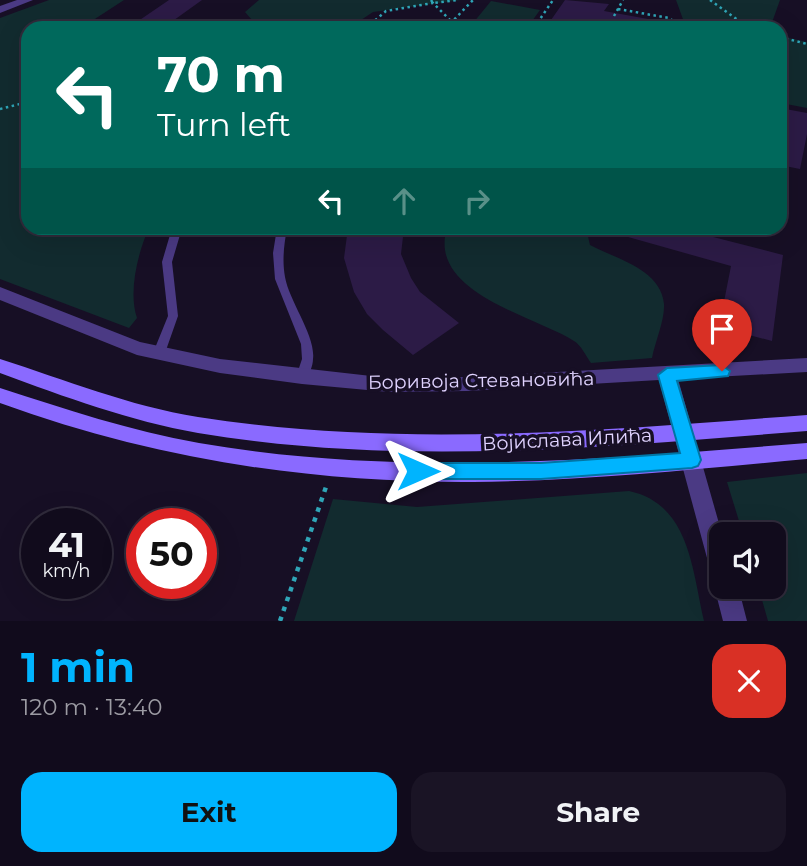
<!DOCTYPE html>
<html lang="en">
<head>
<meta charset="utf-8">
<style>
	:root { --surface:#110b1c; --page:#1a1425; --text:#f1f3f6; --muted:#9c9ba3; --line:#302b3b; --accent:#00b4fe }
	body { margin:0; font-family:Montserrat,sans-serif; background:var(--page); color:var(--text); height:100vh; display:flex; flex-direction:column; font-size:26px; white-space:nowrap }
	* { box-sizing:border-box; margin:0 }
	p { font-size:23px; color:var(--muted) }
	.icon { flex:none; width:38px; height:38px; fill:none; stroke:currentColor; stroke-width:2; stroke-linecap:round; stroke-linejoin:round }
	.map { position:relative; height:621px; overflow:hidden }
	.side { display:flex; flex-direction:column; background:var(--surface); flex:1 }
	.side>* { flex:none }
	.banner { position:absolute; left:21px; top:21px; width:766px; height:214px; border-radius:21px; box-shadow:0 7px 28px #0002,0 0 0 2px var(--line); background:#00695c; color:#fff; overflow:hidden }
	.tools { position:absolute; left:709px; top:522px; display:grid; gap:14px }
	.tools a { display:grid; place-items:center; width:77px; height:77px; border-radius:14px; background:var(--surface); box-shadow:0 7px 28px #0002,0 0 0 2px var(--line); font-size:35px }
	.speed { position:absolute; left:21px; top:508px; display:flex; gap:14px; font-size:35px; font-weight:700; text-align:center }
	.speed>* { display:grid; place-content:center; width:91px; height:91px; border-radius:50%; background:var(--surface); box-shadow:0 7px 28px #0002,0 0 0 2px var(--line); line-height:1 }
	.speed small { font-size:18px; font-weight:400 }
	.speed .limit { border:10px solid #d22; background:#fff; color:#111 }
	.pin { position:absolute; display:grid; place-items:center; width:60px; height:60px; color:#fff; margin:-72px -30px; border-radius:50% 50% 50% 0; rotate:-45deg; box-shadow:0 0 7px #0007 }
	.pin .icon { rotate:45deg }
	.me { position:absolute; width:77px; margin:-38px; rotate:90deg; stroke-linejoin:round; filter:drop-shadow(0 0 5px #0008) }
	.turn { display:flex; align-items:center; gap:24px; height:147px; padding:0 21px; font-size:32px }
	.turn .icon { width:91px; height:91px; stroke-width:2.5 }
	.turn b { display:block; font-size:49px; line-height:60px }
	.lanes { display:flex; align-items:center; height:66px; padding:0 21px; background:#0003; justify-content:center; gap:35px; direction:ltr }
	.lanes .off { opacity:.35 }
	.round { display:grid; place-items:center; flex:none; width:74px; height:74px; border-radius:21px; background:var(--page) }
	.head { display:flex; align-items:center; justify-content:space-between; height:119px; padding:0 21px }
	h1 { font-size:42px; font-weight:700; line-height:52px; color:var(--accent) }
	.cta { display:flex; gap:14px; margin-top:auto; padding:14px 21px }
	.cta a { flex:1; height:80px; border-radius:21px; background:var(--accent); color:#111; font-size:28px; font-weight:700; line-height:80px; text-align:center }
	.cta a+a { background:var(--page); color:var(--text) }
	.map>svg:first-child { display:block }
</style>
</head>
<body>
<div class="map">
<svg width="807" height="621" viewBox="0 0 807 621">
	<rect width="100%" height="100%" fill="#170f25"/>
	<!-- green -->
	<path fill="#122b2f" d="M49 0H124L81 28H28V228H149C138 252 128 292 137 318L129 328 0 279V18Z
		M259 0H461L373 12 349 28H259L245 12Z
		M676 0H780L770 28H692L684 22Z
		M491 1 540 10 527 28H469Z
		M780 36 807 42V108L781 103Z
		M447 228H586L590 245C616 259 661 269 664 304 665 320 655 342 652 358L591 363C586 356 581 345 574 341 535 316 427 293 447 228Z
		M807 473V621H768L758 586H774V534H743L727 482Z
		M629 491C690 504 692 570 704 621H294L333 499 417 507Z"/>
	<!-- building -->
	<path fill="#2c1b46" d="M169 0H202L163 28H128Z
		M565 0 609 4 604 11 648 19 647 28H592L551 20Z
		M780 108 807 113V134L800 169 780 165Z
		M348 228H404L401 254 411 278 420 292 459 323 413 355 383 330 367 314 354 292 344 258Z
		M615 228H678L783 255 772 341 719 327 731 266 614 233Z"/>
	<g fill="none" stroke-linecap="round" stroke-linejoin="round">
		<!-- path-far1 -->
		<path stroke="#2fa5b7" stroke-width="2.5" stroke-dasharray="2.5 3.5" stroke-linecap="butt" d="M431 0 433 3 457 0
			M710 0 749 28
			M618 9 669 18 679 25 678 28
			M614 16 623 0
			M366 28 386 11 433 3 452 22
			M446 28 473 0
			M534 28 553 0
			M780 37 807 44
			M0 109 28 102"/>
		<!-- path -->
		<path stroke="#2fa5b7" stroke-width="4.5" stroke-dasharray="4.5 6" stroke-linecap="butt" d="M280 621 327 484"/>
		<!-- service -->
		<path fill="#4b3a84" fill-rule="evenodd" d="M172 228H182L172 262 178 316 165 353 163 356H155L153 353 168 316 162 262Z
			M277 228H287C284 245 282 260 285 277 289 301 316 336 313 359 313 366 309 374 306 380H298L296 377 302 359 301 344 275 279 273 253Z"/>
		<!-- minor -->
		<path fill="#4b3a84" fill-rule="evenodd" d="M17 0H33L0 13V6Z
			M0 287 140 342 220 359 389 378 467 377 807 358V372L678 379 722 534 721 586H738L747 621H723L714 586 718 578 713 576 710 569 659 380 467 391 389 392 302 384 220 373 137 355 0 300Z"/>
		<!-- secondary -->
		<path fill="#8a6aff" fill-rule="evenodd" d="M0 359C66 380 129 406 198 417 400 449 604 430 807 415V431C604 447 400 467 198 433 130 421 65 397 0 373Z
			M0 388C66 409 130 431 199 443 402 478 604 459 807 443V459C696 469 585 481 473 482 311 483 153 459 0 403Z"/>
	</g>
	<!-- route -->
	<path fill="#00b4fe" stroke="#0075a5" stroke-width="2" d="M722 365 730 371 728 376 677 381 701 460 698 466 692 468 541 479H418L412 477 409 471 412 466 418 463H541L680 453 658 375 667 368Z"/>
	<g text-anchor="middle" stroke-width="7" stroke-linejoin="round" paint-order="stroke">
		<!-- street labels -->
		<g font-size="19" fill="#e0d3ff" stroke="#170f25">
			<text transform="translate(481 380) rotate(-1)" y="7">Боривоја Стевановића</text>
			<text transform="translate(567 439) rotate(-3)" y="7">Војислава Илића</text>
		</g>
	</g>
</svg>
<div class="tools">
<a><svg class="icon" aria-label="sound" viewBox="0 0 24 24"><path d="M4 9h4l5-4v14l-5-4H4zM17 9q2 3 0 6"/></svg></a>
</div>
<div class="speed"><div>41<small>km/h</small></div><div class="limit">50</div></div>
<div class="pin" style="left:722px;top:371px;background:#d93025"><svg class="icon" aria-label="arrive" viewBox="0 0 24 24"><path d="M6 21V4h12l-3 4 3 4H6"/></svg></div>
<svg class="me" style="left:418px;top:471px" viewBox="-20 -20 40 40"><path d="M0-17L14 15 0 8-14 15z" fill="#00b4fe" stroke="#fff" stroke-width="4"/></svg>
<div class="banner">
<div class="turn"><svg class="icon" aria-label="left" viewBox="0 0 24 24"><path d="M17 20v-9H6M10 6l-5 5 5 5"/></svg><div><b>70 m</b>Turn left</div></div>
<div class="lanes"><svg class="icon" aria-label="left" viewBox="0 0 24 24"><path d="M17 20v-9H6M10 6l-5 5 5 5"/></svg><svg class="icon off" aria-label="ahead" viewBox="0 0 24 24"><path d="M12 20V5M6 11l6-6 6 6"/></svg><svg class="icon off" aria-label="right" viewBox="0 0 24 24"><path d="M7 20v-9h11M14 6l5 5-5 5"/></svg></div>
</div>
</div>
<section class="side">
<div class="head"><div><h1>1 min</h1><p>120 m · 13:40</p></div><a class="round" style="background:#d93025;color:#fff"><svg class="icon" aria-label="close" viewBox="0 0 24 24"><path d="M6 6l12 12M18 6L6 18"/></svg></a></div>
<div class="cta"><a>Exit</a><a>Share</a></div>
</section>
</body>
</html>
